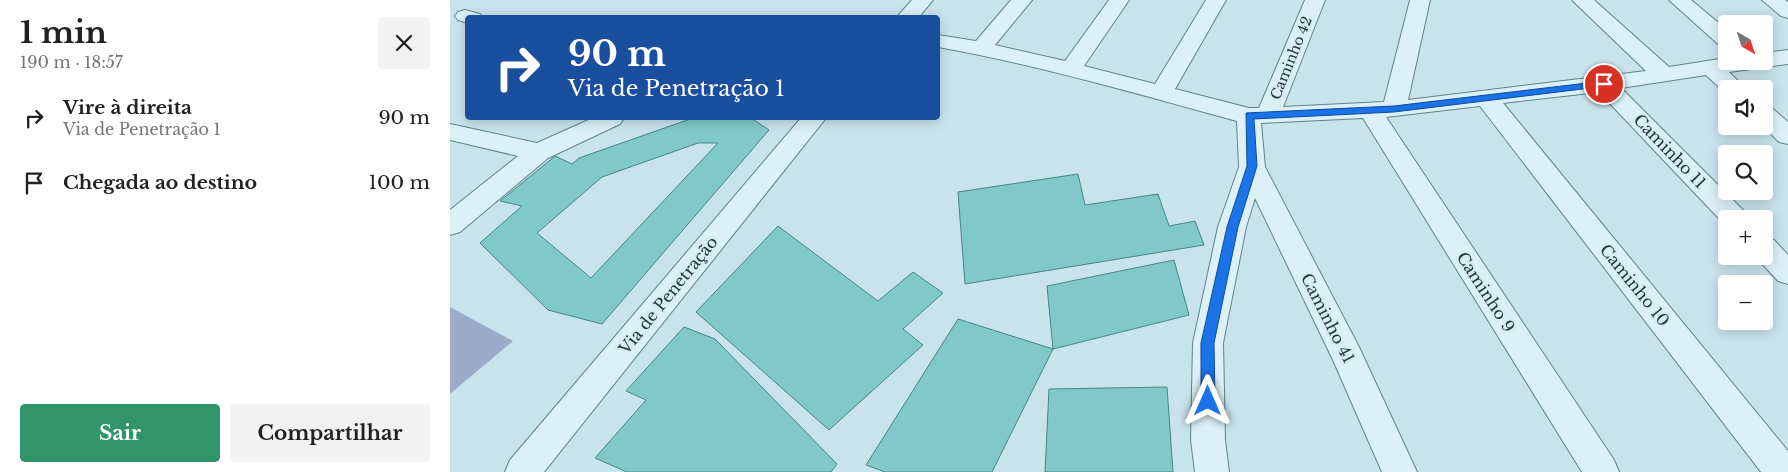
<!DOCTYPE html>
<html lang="pt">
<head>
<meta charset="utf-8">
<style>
	:root { --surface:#fff; --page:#f2f2f2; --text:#202124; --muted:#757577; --accent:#319569 }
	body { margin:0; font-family:"Libre Baskerville",serif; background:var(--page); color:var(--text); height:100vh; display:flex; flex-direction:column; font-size:19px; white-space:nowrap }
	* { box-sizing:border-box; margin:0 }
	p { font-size:16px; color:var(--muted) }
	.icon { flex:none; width:28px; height:28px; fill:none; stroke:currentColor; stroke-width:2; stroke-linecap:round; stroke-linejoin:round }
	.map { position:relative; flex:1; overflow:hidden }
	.details { display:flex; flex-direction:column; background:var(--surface); width:450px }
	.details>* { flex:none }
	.top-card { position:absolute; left:15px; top:15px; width:475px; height:105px; border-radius:5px; box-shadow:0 2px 12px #0003; background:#1a4fa0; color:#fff; overflow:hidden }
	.needle { width:32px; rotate:141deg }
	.controls { position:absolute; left:1268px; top:15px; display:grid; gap:10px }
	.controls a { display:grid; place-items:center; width:55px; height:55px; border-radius:5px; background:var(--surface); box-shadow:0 2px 12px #0003; font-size:25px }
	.pin { position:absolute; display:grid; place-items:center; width:42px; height:42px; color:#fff; margin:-21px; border:2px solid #fff; border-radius:50%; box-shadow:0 1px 5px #0007 }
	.me { position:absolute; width:55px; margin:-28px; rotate:0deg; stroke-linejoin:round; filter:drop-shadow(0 0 4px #0008) }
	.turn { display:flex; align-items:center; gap:18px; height:105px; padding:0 20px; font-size:22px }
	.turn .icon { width:65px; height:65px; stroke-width:2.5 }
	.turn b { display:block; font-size:35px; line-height:42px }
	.round { display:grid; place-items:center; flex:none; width:52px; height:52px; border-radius:5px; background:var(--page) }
	.head { display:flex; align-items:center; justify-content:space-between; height:85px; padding:0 20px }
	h1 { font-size:30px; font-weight:700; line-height:38px }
	.button { display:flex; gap:10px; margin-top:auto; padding:10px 20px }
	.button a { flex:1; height:58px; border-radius:5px; background:var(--accent); color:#fff; font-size:20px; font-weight:700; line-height:58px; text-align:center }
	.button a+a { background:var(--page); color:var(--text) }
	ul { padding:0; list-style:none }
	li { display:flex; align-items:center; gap:15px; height:65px; padding:0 20px }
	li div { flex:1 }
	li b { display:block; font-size:19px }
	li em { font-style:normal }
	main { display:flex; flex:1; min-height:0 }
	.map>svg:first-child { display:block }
</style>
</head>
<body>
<main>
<section class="details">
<div class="head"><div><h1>1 min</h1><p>190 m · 18:57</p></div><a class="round"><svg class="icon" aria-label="close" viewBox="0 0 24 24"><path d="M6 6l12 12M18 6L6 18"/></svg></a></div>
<ul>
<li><svg class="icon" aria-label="right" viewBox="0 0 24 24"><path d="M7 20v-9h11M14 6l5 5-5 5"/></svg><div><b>Vire à direita</b><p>Via de Penetração 1</p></div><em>90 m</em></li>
<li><svg class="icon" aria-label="arrive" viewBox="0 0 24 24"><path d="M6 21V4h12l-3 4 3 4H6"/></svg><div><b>Chegada ao destino</b></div><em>100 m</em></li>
</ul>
<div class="button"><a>Sair</a><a>Compartilhar</a></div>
</section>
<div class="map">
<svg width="1338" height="472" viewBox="0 0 1338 472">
	<rect width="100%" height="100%" fill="#c9e3ed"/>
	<!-- green -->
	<path fill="#9dabcb" d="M0 307 63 341 0 394Z"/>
	<!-- building -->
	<path fill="#81c9c8" stroke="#458684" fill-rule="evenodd" d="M243 118H301L319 130 152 324 98 310 30 243 72 206 50 201 105 156 122 164 129 158ZM248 143H268L141 278 87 233 152 177Z
		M628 174 635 205 708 194 719 226 745 221 754 245 515 284 508 192Z
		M328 226 428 301 463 272 493 293 453 329 473 345 379 430 246 312Z
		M724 260 739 315 603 349 597 286Z
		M508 319 603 349 542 472H435L416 465Z
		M234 327 265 339 387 464 381 472H177L145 458 196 400 176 391Z
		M717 387 723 472H595L599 389Z"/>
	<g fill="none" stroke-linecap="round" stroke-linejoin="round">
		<!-- minor casing -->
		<g stroke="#5e8488" stroke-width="2">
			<path id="minor" d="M462 0H483L468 18H446Z
				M561 0H582L545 45 615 61 659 0H679L634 66 705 84 756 0H776L725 89 799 108H809L855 0H875L833 107 934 102 960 0H980L958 100 1196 71 1122 0H1144L1219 67 1276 58V61H1314V53L1338 50V64L1279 72 1296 89H1276V94L1256 75 1171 88 1295 212 1298 219H1276V226L1149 92 1053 103 1338 451V472H1311L1030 106 936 117 1164 460 1169 472H1132L913 118 811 123 815 167 909 347 967 472H932L883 360 805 198 796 227 773 343 775 440 779 472H745L741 440 743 343 768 227 789 167 787 121C688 94 589 65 488 47V35L526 41Z
				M1219 0H1241L1276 29V45L1268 44Z
				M1312 0H1335L1338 2V18L1331 16Z
				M15 10 30 14 33 18H18V23L8 20 5 16 8 12Z
				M1314 106 1322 108 1338 122V144L1329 142 1313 126Z
				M143 118H174L170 124 98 158 10 232 0 235V210L68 156 0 140V124L87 143Z
				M351 118H376L94 472H55L60 460Z
				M1314 237 1324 240 1338 255V284L1328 281 1305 256H1314Z"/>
		</g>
		<!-- minor -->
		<use href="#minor" fill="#dcf0f8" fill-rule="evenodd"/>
	</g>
	<!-- route -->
	<path fill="#1a73e8" stroke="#114b97" d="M1154 81 1157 82V86L944 112 804 119 807 166 788 227 764 343 765 401 763 406 758 408 753 406 751 401V343L777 227 797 166 796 113 944 106Z"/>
	<g text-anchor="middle" stroke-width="5" stroke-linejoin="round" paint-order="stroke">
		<!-- far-street labels -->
		<g font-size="14" fill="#21383a" stroke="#d8ecf4">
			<text transform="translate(841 58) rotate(-68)" y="5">Caminho 42</text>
		</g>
		<!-- street labels -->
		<g font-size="16" fill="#21383a" stroke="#d8ecf4">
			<text transform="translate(1220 151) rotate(46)" y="6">Caminho 11</text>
			<text transform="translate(1185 285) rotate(51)" y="6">Caminho 10</text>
			<text transform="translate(1036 292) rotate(57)" y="6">Caminho 9</text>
			<text transform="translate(218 295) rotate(-51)" y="6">Via de Penetração</text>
			<text transform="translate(878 318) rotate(63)" y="6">Caminho 41</text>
		</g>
	</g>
</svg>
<div class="controls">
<a><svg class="needle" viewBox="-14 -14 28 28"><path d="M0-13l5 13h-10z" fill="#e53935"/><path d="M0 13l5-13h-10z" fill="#757577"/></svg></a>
<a><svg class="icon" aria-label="sound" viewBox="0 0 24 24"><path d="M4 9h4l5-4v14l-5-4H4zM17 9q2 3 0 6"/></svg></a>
<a><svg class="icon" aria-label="search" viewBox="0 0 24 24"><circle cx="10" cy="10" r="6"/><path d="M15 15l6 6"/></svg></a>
<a>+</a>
<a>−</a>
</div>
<div class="pin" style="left:1154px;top:84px;background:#d93025"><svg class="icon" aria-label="arrive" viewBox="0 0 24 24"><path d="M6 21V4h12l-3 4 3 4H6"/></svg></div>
<svg class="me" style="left:758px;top:401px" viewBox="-20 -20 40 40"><path d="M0-17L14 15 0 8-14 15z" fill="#1a73e8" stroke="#fff" stroke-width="4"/></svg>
<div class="top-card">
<div class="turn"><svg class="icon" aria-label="right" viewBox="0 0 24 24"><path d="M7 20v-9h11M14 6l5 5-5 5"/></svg><div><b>90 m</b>Via de Penetração 1</div></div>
</div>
</div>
</main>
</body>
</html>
